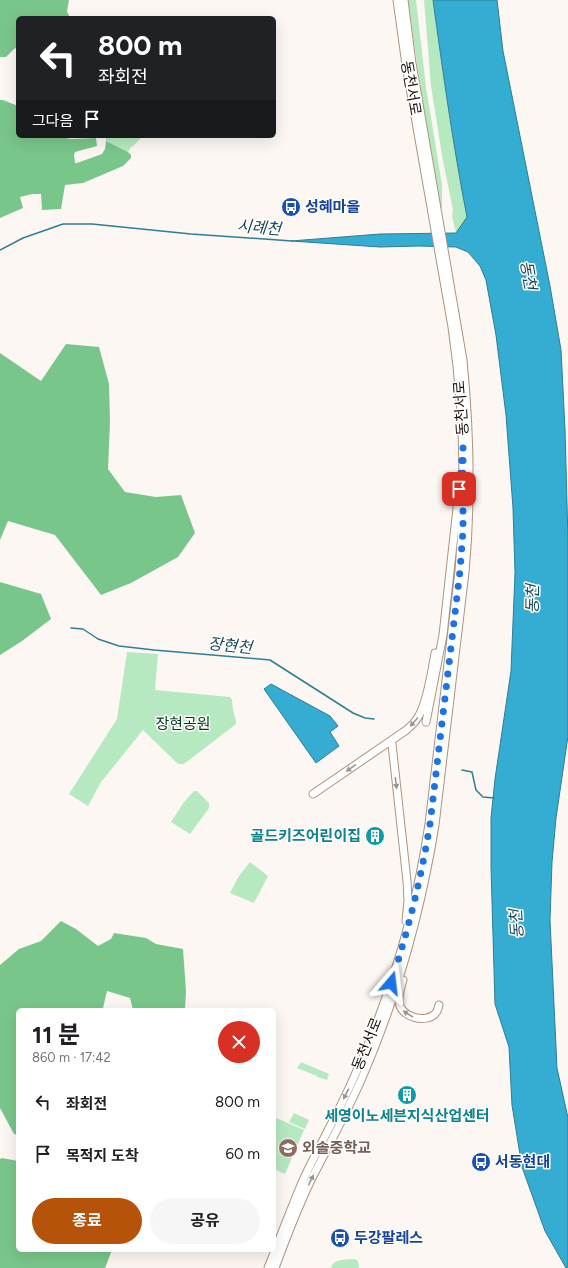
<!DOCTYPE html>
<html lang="ko">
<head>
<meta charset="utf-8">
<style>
	:root { --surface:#fff; --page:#f6f6f6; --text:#202124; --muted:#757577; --accent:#b45309 }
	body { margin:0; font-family:Figtree,"Noto Sans KR",sans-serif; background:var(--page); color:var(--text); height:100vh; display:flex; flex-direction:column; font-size:15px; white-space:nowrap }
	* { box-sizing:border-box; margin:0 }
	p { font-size:13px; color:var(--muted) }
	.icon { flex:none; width:22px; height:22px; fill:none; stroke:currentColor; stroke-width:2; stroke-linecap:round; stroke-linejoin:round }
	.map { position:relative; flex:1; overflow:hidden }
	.sheet { position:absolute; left:16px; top:1008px; width:260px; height:244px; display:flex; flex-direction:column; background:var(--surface); border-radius:6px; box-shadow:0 4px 16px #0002 }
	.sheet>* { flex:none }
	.top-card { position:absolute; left:16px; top:16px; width:260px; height:122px; border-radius:6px; box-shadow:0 4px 16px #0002; background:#202124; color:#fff; overflow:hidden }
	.pin { position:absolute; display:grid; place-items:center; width:34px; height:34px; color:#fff; margin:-17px; border-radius:8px; box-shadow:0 2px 6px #0006 }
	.me { position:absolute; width:44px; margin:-22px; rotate:17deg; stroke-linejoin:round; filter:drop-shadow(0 0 3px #0008) }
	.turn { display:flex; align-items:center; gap:14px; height:84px; padding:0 16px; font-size:18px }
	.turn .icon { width:52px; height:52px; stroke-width:2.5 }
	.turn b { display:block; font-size:28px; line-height:34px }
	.then { display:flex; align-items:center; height:38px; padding:0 16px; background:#0003; gap:8px; font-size:15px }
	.round { display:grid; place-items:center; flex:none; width:42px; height:42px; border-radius:21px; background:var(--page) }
	.head { display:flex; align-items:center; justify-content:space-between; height:68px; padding:0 16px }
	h1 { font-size:24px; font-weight:700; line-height:30px }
	.cta { display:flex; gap:8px; margin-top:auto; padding:8px 16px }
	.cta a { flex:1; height:46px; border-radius:24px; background:var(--accent); color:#fff; font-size:16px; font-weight:700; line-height:46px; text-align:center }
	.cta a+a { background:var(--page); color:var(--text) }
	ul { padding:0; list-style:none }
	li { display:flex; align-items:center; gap:12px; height:52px; padding:0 16px }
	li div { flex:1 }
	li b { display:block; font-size:15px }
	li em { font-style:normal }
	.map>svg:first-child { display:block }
</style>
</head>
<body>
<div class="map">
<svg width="568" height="1268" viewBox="0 0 568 1268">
	<rect width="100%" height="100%" fill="#fcf7f2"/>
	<!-- green -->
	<path fill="#b6e9c0" d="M408 0H416L426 87 442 185V208H441L423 105Z
		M424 0H433C443 73 453 145 467 217L456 233 452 216 453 210 443 161 431 86Z
		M106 136H143L133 146 131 147 128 152 106 141Z
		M127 652 158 654 155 690 230 697 232 700 233 710 236 721V724L184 764H178L143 730 101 782 88 806 69 794 117 719Z
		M194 791H197L209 803V808L190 834 171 822 184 802Z
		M250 862 268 876 254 903 230 893 239 876Z
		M301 1062 329 1074 327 1080 317 1077 318 1073 317 1076 297 1068Z
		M294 1113 309 1120 305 1129 289 1122Z
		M274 1117 304 1130 285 1174 274 1169Z
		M355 1259 358 1261 359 1268H331C334 1258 346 1260 355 1259Z"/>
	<!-- forest -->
	<path fill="#79c68b" d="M0 0H69L67 11 69 16V18H18V47L14 49 6 57H0Z
		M0 100H3L18 106V136H56L71 139 96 138 97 146 75 152 74 155 75 163H77L102 154 105 149 106 141 128 152 131 155V158L123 166 83 183 65 185 61 209 42 210 41 194H32L20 197 23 208 0 218Z
		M66 344 99 347 109 384 110 422 108 469 125 492 156 497 181 495 195 533 178 557 131 583 101 595 55 535 8 521 0 540V353L41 381Z
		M0 582 41 594 51 619 22 641 0 655Z
		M61 921 76 929 98 946 111 939 114 933 146 938 156 944 183 949 186 991 185 1010H133L130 998 107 991 103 1008 100 1010H18V1135L14 1134 0 1108V965L19 949 41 941Z
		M2 1158 18 1161V1250H112L105 1268H0V1159Z"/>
	<!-- water -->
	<path fill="#35acd1" stroke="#2e7e96" d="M433 0H497L503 51 550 286 561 350 565 429 568 540V736L556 818 552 862 550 920 557 1068 568 1118V1268H566L545 1231 522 1167 512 1105 509 1047 495 1004 491 867V818L495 779 511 671 515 573 513 508 506 415 496 335 486 280 480 266 468 252 456 247 419 246 380 247 291 241 380 234 456 233 467 217C453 145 443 73 433 0Z
		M271 684 330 716 338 726 330 732 339 746 316 763 264 689Z"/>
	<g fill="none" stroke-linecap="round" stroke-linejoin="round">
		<!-- stream -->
		<path stroke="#2e7e96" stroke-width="1.5" d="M0 250 23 238 63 224H92L191 234 292 241
			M71 628 83 629 98 639 119 646 154 650 270 660 353 713 365 718 374 719
			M462 770 472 772 476 790 483 797 494 798"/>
		<!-- secondary casing -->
		<g stroke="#ae937c" stroke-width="9">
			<path id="secondary" d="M426 722 443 635 459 490
				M392 744 407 881 408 901 406 921
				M313 794 405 731C410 727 415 723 418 717 427 704 432 670 435 653
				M403 980C401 987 398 995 399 1002 401 1018 426 1023 435 1014 438 1011 438 1008 439 1005
				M268 1268C280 1238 291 1208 304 1178 320 1144 340 1110 355 1075 391 995 416 911 429 824L459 571C466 489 464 408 452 327L406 65 397 0
				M275 1268C286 1238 298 1207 312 1178 329 1145 347 1112 362 1078 397 997 421 912 435 825L465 572C472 499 470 432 463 360L412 63 404 0"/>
		</g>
		<!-- secondary -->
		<use href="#secondary" stroke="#fff" stroke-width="7"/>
	</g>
	<!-- one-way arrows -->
	<defs><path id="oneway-solid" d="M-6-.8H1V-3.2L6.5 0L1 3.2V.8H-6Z"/></defs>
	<g fill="#9a9591">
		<use href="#oneway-solid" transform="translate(414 722) rotate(132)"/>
		<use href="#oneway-solid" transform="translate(351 768) rotate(145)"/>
		<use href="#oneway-solid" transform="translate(396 783) rotate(83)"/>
		<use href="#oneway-solid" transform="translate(408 1014) rotate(-148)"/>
		<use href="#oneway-solid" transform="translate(346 1094) rotate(116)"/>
		<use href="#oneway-solid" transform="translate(311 1180) rotate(-64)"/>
	</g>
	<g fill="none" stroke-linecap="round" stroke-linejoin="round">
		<!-- route -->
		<path stroke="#1a73e8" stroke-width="7" stroke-dasharray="0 12.6" d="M391 983C408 931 421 879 430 824L460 571 463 530V448L459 489"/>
	</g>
	<!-- icons -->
	<defs>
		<g id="bus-disc" transform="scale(1)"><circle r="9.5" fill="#1a4fb4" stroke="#fff"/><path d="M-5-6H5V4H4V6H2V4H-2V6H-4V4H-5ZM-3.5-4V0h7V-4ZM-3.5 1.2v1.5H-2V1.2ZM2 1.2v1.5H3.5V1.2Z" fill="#fff"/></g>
		<g id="building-disc" transform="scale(1)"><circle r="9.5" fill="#0f9aa8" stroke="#fff"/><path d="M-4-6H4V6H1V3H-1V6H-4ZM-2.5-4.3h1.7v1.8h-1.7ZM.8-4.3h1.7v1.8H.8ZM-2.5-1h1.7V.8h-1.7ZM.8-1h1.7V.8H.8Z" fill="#fff"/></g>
		<g id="school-disc" transform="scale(1)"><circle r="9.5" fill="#8d6e63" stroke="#fff"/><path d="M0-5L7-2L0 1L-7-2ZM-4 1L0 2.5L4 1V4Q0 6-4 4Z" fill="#fff"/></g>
	</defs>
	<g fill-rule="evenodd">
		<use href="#bus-disc" x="291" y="207"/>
		<use href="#building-disc" x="375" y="836"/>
		<use href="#building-disc" x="407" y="1095"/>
		<use href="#school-disc" x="288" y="1148"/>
		<use href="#bus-disc" x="481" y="1162"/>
		<use href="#bus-disc" x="340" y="1238"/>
	</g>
	<g text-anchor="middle" stroke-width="3" stroke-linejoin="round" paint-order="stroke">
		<!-- street labels -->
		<g font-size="15" fill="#1e140b" stroke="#fff">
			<text transform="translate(411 88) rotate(80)" y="5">동천서로</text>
			<text transform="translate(461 408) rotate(-94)" y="5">동천서로</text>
			<text transform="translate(367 1044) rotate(-68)" y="5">동천서로</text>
		</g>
		<!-- transit labels -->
		<g font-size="15" font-weight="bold" fill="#164399" stroke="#fff" text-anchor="start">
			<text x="305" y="212">성혜마을</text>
			<text x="495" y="1167">서동현대</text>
			<text x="354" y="1243">두강팔레스</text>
		</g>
		<!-- park labels -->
		<g font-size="15" fill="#003b16" stroke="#fff">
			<text x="183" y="729">장현공원</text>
		</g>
		<!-- culture labels -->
		<g font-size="15" font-weight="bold" fill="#0d838f" stroke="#fff" text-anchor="end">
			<text x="361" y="841">골드키즈어린이집</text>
			<text x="407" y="1121" text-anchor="middle">세영이노세븐지식산업센터</text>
		</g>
		<!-- education labels -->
		<g font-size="15" font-weight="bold" fill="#785e54" stroke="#fff" text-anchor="start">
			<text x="302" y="1153">외솔중학교</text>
		</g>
		<!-- water labels -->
		<g font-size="16" font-style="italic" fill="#194959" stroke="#fff">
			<text transform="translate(259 227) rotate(5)" y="6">시례천</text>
			<text transform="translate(529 275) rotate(80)" y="6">동천</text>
			<text transform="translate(532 599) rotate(-89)" y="6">동천</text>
			<text transform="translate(230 645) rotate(6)" y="6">장현천</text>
			<text transform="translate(516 924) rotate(-94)" y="6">동천</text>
		</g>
	</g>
</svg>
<div class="pin" style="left:459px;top:489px;background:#d93025"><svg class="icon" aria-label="arrive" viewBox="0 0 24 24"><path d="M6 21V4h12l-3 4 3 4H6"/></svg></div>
<svg class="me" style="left:391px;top:983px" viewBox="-20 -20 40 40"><path d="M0-17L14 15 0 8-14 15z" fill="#1a73e8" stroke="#fff" stroke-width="4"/></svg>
<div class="top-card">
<div class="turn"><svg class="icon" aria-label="left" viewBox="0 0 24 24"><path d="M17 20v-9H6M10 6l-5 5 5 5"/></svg><div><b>800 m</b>좌회전</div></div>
<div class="then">그다음<svg class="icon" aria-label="arrive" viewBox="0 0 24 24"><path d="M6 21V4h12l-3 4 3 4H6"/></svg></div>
</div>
<section class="sheet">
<div class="head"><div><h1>11 분</h1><p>860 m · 17:42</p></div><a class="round" style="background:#d93025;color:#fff"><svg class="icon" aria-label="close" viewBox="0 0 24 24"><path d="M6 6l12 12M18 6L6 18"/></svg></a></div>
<ul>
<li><svg class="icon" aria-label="left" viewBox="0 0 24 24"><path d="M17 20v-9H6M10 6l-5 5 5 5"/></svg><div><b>좌회전</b></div><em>800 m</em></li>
<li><svg class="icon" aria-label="arrive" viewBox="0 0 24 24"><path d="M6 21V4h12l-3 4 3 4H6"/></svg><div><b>목적지 도착</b></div><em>60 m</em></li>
</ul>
<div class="cta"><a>종료</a><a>공유</a></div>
</section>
</div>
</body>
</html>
